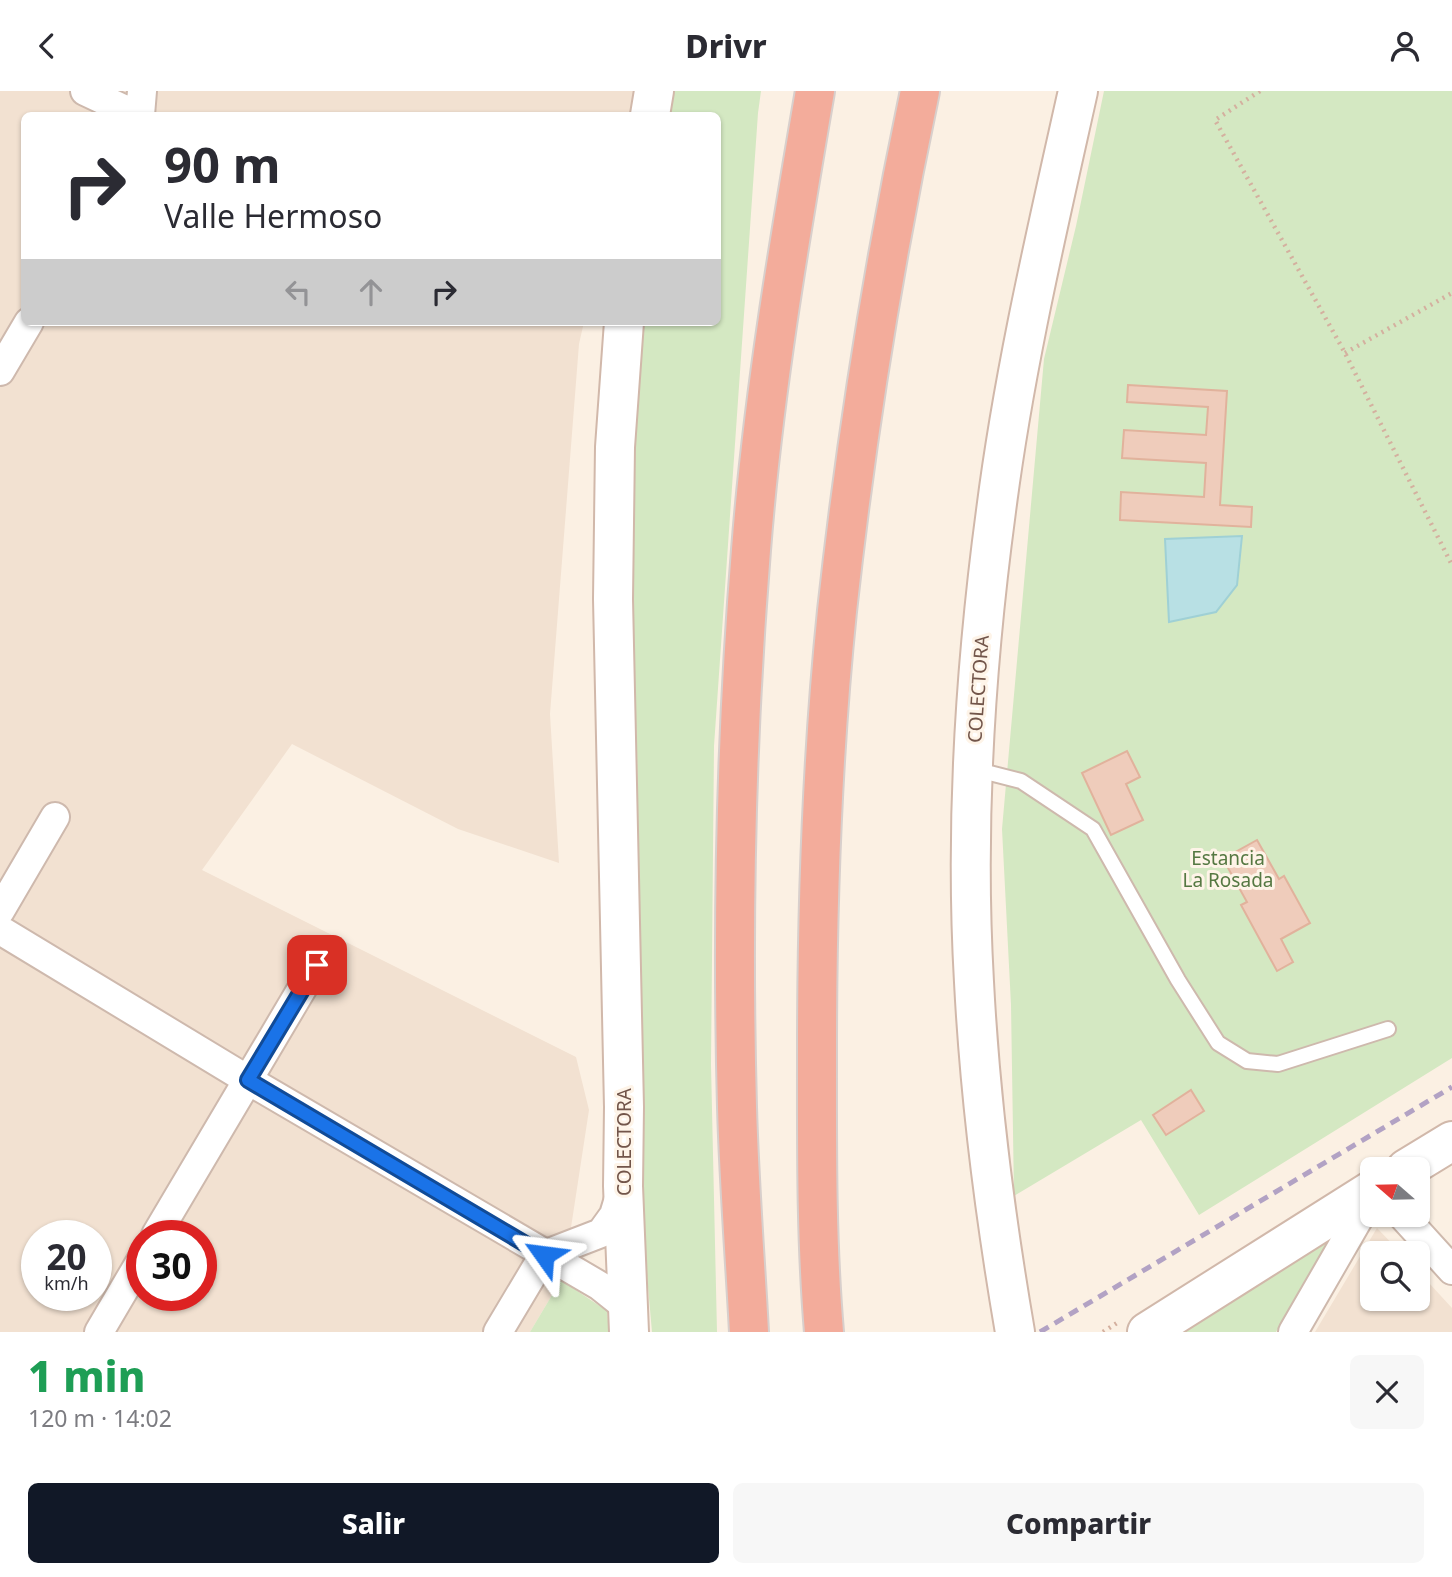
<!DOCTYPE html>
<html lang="es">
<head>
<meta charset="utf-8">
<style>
	:root { --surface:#fff; --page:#f7f7f7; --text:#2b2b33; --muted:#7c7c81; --accent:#111827 }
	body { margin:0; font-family:"Noto Sans",sans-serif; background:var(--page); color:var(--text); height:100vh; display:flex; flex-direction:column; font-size:26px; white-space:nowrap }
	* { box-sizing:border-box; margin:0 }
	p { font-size:23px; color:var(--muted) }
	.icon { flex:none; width:38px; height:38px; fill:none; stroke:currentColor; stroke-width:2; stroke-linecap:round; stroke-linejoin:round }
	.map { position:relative; height:1241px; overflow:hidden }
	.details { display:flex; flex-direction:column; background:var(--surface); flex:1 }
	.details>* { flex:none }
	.hud { position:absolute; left:21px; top:21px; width:700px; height:214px; border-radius:10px; box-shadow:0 2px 5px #0004; background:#fff; color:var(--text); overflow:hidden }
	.needle { width:46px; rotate:290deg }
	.buttons { position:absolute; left:1360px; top:1066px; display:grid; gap:14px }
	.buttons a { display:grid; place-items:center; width:70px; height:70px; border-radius:10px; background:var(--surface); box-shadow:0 2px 5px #0004; font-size:35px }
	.speed { position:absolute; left:21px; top:1129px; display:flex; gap:14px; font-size:35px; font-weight:700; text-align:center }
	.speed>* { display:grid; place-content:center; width:91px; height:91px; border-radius:50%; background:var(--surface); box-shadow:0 2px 5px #0004; line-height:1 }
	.speed small { font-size:18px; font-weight:400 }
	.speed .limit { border:10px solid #d22; background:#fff; color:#111 }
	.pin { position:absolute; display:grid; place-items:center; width:60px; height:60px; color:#fff; margin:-30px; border-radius:14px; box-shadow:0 4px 10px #0006 }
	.me { position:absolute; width:77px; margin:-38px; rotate:301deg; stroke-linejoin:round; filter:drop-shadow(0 0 5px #0008) }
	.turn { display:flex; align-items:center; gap:24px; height:147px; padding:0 28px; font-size:32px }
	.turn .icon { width:91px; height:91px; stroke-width:2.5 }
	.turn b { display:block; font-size:49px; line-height:60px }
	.lanes { display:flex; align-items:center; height:66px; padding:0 28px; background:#0003; justify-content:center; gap:35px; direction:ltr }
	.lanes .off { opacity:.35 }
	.round { display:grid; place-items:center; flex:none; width:74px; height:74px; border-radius:10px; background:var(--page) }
	.overview { display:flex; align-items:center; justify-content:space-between; height:119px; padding:0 28px }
	h1 { font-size:42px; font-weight:800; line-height:52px; color:#1e9e55 }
	.cta { display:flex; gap:14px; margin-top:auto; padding:14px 28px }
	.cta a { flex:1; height:80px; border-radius:10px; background:var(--accent); color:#fff; font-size:28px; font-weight:800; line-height:80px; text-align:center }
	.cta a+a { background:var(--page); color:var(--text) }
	header { display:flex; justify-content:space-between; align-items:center; height:91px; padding:0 28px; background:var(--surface); font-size:32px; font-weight:800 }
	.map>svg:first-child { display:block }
</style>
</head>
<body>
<header><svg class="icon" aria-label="back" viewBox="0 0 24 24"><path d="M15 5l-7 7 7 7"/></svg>Drivr<svg class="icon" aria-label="person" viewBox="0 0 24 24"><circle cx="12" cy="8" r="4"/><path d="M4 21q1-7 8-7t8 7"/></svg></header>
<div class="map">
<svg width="1452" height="1241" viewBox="0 0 1452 1241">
	<rect width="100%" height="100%" fill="#fbf0e3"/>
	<!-- residential -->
	<path fill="#f2e1d1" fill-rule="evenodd" d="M0 0H636L630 24H24V231H584L579 253 550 623 559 772 458 738 292 653 202 779 576 966 589 1019 570 1143 561 1189 530 1241H0ZM37 1144H96V1204H37ZM142 1144H201V1204H142Z
		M1377 1137 1401 1162H1372V1208H1418V1180L1452 1217V1241H1315Z"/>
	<!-- green -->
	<path fill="#d4e8c2" d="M674 0H761L758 22 714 655 711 974 717 1241H652L642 1128 637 655 626 419 644 231H718V24H670Z
		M1104 0H1452V967L1199 1124 1141 1029 1014 1105 1011 914 1002 738 1044 268 1076 135Z
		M1336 1139 1276 1241H1172Z
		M561 1189 607 1220 609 1241H530Z"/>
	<!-- water -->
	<path fill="#b8e0e4" stroke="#9fd0d5" stroke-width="2" d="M1242 445 1237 494 1216 521 1169 531 1165 448Z"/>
	<!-- building -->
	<path fill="#efccbb" stroke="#e1b29c" stroke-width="2" d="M1128 294 1227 300 1220 414 1252 416 1251 436 1120 429 1121 401 1204 406 1206 372 1122 367 1124 339 1206 344 1208 316 1127 311Z
		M1127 660 1140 686 1126 693 1143 729 1111 744 1082 682Z
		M1257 749 1279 788 1284 785 1310 832 1281 848 1293 871 1277 880 1241 814 1247 811 1223 768Z
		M1191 999 1204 1020 1166 1044 1153 1024Z"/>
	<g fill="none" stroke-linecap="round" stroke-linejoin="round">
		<!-- lane casing -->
		<g stroke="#ceb9ad" stroke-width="18">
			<path id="lane" d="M974 678 1021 690 1093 738 1178 889 1218 952 1247 970 1278 973 1388 938"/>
		</g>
		<!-- street casing -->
		<g stroke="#ceb9ad" stroke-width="32">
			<path id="street" d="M85 0 136 24
				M140 24 142 0
				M0 280 29 231
				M0 820 55 726
				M0 839 248 989 600 1195 620 1211 628 1222
				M1402 1124 1452 1179
				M156 1144 316 874
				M99 1241 142 1168
				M498 1241 544 1164 601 1142 614 1124 621 1101
				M1293 1241 1372 1104"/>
		</g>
		<!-- secondary casing -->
		<g stroke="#d1b8aa" stroke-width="42">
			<path id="secondary" d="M650 24 654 0
				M624 231 615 356 613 508 624 1016 623 1095 629 1241
				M1406 1078 1452 1050
				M1015 1241C995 1125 980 1008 974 891 965 734 975 576 996 420 1014 279 1047 139 1078 0
				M1147 1241 1372 1099"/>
		</g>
		<!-- highway casing -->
		<g stroke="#d8cfcc" stroke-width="42">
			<path id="highway" d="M749 1241C745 1166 739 1091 737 1016 732 830 736 644 751 459 763 305 789 152 815 0
				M824 1241C816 1147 817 1053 817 959 817 813 822 666 837 520 856 346 884 171 920 0"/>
		</g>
		<!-- path -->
		<path stroke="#d4b09f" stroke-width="4.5" stroke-dasharray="2 5" stroke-linecap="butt" d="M1260 0 1215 29 1345 262 1452 474
			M1345 262 1452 202
			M1103 1241 1117 1232"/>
		<!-- lane -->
		<use href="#lane" stroke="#fff" stroke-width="14"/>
		<!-- street -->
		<use href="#street" stroke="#fff" stroke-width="28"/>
		<!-- secondary -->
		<use href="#secondary" stroke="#fff" stroke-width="38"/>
		<!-- highway -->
		<use href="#highway" stroke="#f3ac9b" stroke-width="38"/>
		<!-- rail -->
		<path stroke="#b2a2c4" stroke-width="5" stroke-dasharray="10 7" stroke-linecap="butt" d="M1040 1241 1452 996"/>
	</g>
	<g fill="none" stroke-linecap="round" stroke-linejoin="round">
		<!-- route casing -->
		<g stroke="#114b97" stroke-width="18">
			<path id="route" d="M317 874 248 989 544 1164"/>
		</g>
		<!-- route -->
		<use href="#route" stroke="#1a73e8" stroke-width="12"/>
	</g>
	<g text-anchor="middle" stroke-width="6" stroke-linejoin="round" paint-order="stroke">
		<!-- street labels -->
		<g font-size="19" fill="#72554a" stroke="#fef4e8">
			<text transform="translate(978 598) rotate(-86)" y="7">COLECTORA</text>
			<text transform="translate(624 1051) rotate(-90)" y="7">COLECTORA</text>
		</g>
		<!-- park labels -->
		<g font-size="19" fill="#557842" stroke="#fef4e8">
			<text x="1228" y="774">Estancia<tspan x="1228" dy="22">La Rosada</tspan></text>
		</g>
	</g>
</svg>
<div class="buttons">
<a><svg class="needle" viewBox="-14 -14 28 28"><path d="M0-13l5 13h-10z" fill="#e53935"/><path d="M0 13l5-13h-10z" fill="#7c7c81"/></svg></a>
<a><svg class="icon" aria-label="search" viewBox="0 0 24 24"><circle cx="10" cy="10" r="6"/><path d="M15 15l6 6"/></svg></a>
</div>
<div class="speed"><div>20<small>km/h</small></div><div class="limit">30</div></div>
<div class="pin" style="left:317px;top:874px;background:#d93025"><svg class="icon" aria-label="arrive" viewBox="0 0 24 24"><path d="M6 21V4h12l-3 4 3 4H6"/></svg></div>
<svg class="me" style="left:544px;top:1164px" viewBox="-20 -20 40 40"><path d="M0-17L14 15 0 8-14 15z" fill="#1a73e8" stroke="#fff" stroke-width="4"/></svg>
<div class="hud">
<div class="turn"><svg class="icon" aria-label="right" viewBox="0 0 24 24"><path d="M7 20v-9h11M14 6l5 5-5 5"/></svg><div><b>90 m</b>Valle Hermoso</div></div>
<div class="lanes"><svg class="icon off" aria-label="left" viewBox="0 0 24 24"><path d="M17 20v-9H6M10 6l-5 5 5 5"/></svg><svg class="icon off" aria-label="ahead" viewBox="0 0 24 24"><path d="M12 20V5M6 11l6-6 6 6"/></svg><svg class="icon" aria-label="right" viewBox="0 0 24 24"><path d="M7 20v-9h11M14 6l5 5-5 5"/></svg></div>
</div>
</div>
<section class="details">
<div class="overview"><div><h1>1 min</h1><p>120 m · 14:02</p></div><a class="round"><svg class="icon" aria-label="close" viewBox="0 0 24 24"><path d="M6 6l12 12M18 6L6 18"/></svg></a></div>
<div class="cta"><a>Salir</a><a>Compartir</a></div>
</section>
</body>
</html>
